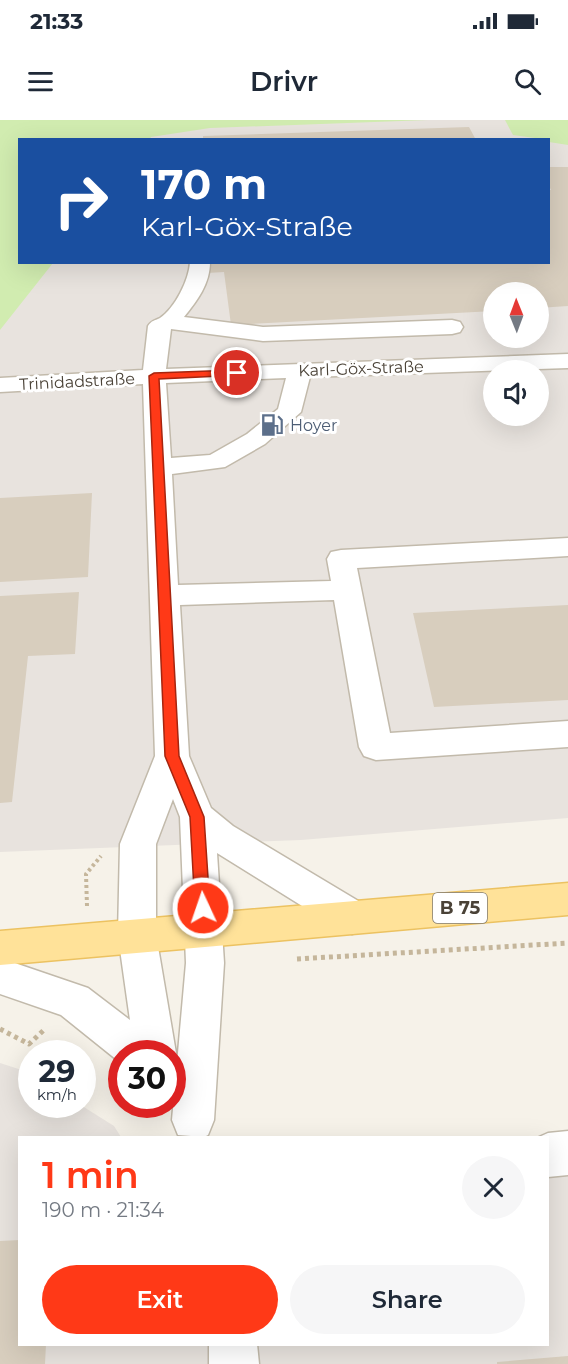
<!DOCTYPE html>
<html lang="en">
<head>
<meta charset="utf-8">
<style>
	:root { --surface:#fff; --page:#f6f6f7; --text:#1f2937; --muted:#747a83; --accent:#ff3917 }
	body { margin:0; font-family:Montserrat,sans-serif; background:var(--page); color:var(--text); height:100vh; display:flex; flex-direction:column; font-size:22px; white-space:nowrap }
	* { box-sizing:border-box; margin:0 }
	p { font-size:20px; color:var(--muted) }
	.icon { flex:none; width:33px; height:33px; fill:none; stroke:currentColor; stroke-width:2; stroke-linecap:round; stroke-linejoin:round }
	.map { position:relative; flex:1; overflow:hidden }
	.sheet { position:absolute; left:18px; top:1016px; width:531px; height:210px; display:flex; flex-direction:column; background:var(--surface); border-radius:0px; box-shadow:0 6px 24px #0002 }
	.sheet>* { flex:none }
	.hud { position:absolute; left:18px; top:18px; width:532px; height:126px; border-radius:0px; box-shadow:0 6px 24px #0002; background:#1a4fa0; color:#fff; overflow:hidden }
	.needle { width:39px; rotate:359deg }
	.fabs { position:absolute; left:483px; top:162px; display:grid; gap:12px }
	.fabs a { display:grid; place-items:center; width:66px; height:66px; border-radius:50%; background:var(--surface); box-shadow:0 6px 24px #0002; font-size:30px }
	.speed { position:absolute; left:18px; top:920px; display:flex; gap:12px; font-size:30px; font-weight:700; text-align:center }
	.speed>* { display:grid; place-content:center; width:78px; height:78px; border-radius:50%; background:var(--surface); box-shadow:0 6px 24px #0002; line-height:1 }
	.speed small { font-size:15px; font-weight:400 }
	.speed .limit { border:9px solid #d22; background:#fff; color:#111 }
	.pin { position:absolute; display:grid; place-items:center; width:51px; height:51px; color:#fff; margin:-26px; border:3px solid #fff; border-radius:50%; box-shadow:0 2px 6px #0007 }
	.me { position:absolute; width:66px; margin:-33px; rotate:357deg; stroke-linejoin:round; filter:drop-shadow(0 0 4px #0008) }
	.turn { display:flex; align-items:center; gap:21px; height:126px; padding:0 24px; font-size:27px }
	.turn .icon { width:78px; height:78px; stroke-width:2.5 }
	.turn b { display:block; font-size:42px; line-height:51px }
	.round { display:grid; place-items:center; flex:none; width:63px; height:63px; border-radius:32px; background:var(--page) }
	.headline { display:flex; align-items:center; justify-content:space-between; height:102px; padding:0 24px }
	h1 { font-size:36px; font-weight:600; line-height:45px; color:var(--accent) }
	.action { display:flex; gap:12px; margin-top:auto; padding:12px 24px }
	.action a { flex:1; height:69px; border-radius:36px; background:var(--accent); color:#fff; font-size:24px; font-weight:600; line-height:69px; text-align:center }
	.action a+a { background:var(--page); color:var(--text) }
	.status { display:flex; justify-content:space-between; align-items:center; height:42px; padding:0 30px; background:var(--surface); direction:ltr }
	.status svg { height:16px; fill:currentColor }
	header { display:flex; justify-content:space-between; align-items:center; height:78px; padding:0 24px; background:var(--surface); font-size:27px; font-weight:600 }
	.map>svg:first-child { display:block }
</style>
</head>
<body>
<div class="status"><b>21:33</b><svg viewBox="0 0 49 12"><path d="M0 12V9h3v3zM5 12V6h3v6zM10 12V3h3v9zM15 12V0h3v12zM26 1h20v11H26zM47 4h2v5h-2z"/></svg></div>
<header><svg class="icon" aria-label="menu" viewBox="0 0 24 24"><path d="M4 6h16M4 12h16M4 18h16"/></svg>Drivr<svg class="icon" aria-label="search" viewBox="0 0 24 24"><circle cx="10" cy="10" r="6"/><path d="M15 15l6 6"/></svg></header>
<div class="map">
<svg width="568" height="1244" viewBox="0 0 568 1244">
	<rect width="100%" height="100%" fill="#f6f2e9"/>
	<!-- industrial -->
	<path fill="#e8e3de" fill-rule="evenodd" d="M0 0H568V698L301 720 0 732ZM20 20H549V142H20ZM494 172H538V218H494ZM494 250H538V296H494Z
		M0 943 31 953 32 984H79L114 1006 121 1017H20V1224H548V1056L568 1055V1244H0Z"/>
	<!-- green -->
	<path fill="#d1ecb0" d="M0 0H428L210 8 151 17 149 20H20V142L53 143 0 210Z
		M505 0H568V25L549 22V20L513 15Z"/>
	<!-- building -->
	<path fill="#d8cebe" d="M469 7 476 20H203V16Z
		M549 47H568V186L538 188V172H494V191L231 205 224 152 207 153 206 142H549V70H551L549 66Z
		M92 373 88 457 0 462V378Z
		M79 472 75 534 28 536 12 682 0 683V476Z
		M568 485V580L434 587 413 493Z
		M20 1120V1224H46L45 1244H0V1121Z
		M568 1236V1244H497V1242Z"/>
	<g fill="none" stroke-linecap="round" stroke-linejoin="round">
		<!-- minor casing -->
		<g stroke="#c2baab" stroke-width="3">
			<path id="minor" d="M190 142H210C210 164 197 181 184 197L263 207 452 200 460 202 463 207 460 212 452 214 263 221 171 209 166 249 568 234V248L310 257 301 292 265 324 225 347 172 354 178 465 331 461 327 439 331 432 341 430 568 418V436L357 448 390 613 568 601V627L376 640 364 636 359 627 334 480 180 485 189 636 211 688 233 706 365 785 371 797 365 809 352 814 339 809 217 733 224 843 214 1000 208 1015 204 1017 178 1015 172 1000 186 843 180 697 173 679 156 724V815L176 933 172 940V933H122V944L61 895 0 874V838L88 868 130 900 118 815 120 724 155 636 143 264 0 272V258L143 250 148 206C152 200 154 201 160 198 175 188 189 160 190 142ZM286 258 278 289 247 314 210 335 171 338 166 263Z
				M568 1011V1055L548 1057V1017H539L548 1013Z
				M209 1224H257L259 1244H209Z"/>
		</g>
		<!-- major casing -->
		<g stroke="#ecc261" stroke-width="3">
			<path id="major" d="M568 763V795L0 845V811Z"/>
		</g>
		<!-- path-far1 -->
		<path stroke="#c5b69b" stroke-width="4" stroke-dasharray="3 3" stroke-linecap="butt" d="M87 786 86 754 101 736"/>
		<!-- path -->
		<path stroke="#c5b69b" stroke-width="5" stroke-dasharray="4 4" stroke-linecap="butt" d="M297 839 568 823
			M0 909 29 924 46 908"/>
		<!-- minor -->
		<use href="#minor" fill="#fff" fill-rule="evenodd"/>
		<!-- major -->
		<use href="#major" fill="#ffe299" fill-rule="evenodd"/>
	</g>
	<!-- route -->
	<path fill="#ff3917" stroke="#a6250f" stroke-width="1.5" d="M237 250 241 251V255L159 259 179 636 204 697 210 788 208 792 203 794 197 792 195 788 190 697 165 636 149 256 154 253Z"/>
	<!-- icons -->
	<defs>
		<g id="fuel-bare" transform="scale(1.8)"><path d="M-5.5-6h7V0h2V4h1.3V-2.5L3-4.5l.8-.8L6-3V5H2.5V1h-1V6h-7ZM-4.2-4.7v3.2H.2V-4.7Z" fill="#5c6f8a" stroke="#fff" stroke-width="2.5" paint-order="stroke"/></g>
	</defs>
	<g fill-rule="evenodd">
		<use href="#fuel-bare" x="272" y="305"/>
	</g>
	<g text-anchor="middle" stroke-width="6" stroke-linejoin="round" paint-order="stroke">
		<!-- far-street labels -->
		<g font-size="16" fill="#4a4237" stroke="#fff">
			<text transform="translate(361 248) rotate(-2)" y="6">Karl-Göx-Straße</text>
			<text transform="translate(77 261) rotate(-3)" y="6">Trinidadstraße</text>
		</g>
		<!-- far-service labels -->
		<g font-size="16" fill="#4e5e75" stroke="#fff" text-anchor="start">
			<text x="290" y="311">Hoyer</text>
		</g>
		<!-- shield labels -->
		<rect fill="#fff" stroke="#807b73" stroke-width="1.5" x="433" y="773" width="54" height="30" rx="4.5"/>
		<g font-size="18" font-weight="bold" fill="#4a4237">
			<text x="460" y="794">B 75</text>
		</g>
	</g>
</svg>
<div class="fabs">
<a><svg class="needle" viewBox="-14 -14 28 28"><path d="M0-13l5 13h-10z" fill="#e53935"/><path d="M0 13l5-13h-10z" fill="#747a83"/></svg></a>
<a><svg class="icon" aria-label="sound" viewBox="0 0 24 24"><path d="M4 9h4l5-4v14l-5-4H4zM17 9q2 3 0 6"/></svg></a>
</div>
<div class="speed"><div>29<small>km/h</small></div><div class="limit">30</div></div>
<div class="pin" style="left:237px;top:253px;background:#d93025"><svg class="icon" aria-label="arrive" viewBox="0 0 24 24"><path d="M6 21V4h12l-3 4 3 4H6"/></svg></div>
<svg class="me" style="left:203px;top:788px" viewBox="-20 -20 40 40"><circle r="17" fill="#ff3917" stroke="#fff" stroke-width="3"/><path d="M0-11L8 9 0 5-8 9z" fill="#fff"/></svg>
<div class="hud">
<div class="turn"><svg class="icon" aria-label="right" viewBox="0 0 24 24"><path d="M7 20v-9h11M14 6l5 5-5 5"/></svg><div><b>170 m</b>Karl-Göx-Straße</div></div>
</div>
<section class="sheet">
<div class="headline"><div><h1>1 min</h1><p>190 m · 21:34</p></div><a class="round"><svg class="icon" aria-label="close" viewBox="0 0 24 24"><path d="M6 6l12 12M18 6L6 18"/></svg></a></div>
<div class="action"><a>Exit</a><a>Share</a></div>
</section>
</div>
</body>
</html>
